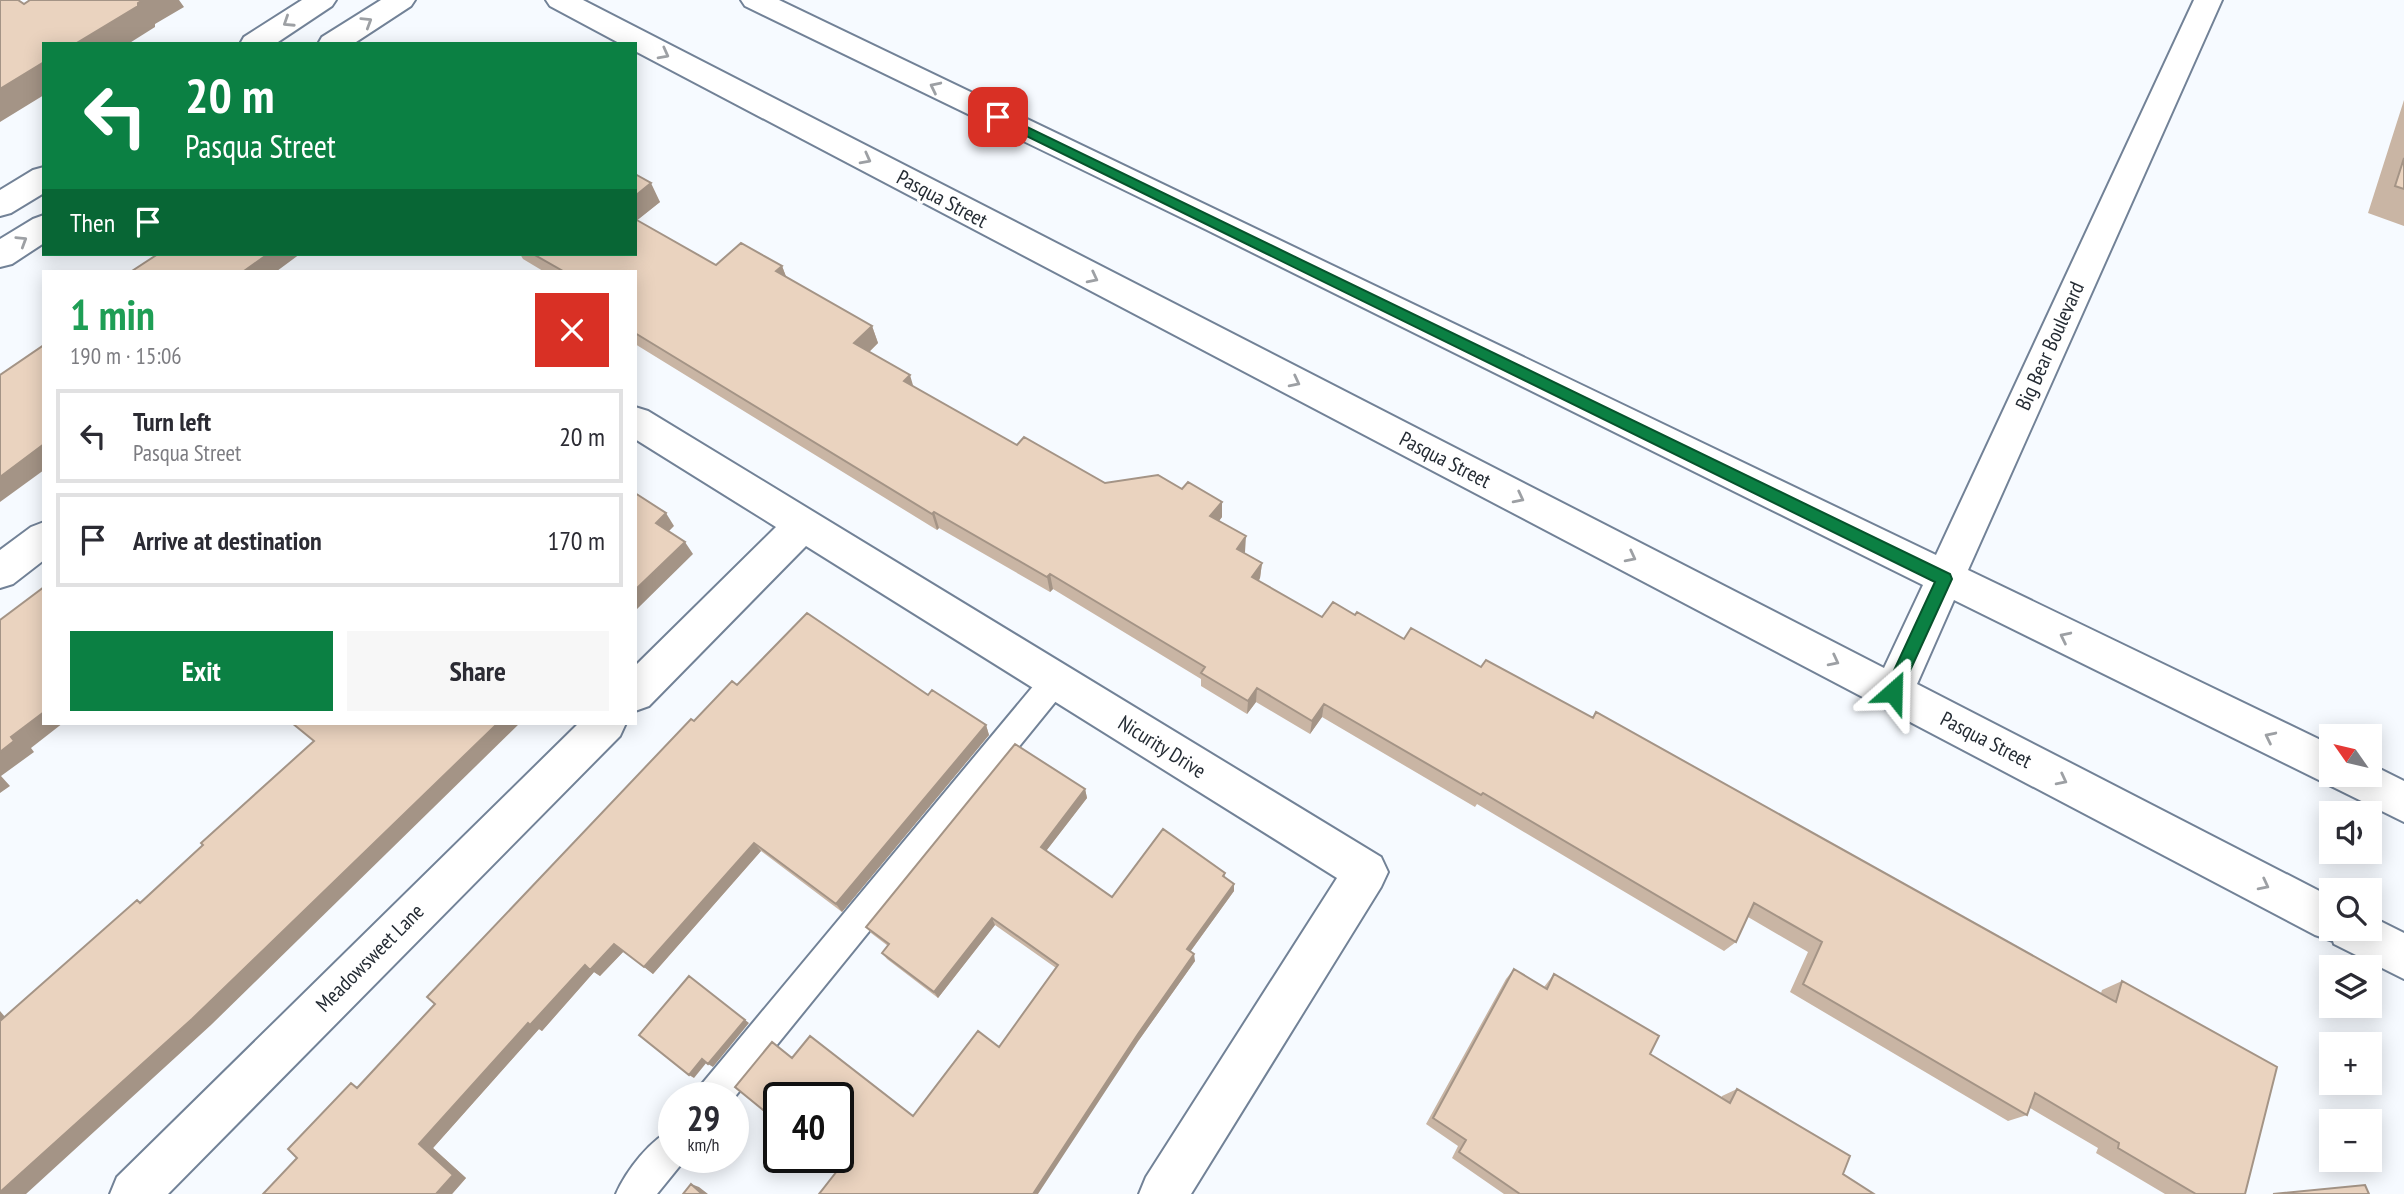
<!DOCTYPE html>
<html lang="en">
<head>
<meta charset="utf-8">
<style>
	:root { --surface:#fff; --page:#f7f7f7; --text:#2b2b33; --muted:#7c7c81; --line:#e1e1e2; --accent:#0b8043 }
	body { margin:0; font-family:"PT Sans Narrow",sans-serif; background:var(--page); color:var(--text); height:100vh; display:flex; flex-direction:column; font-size:26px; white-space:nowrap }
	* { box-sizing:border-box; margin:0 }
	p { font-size:23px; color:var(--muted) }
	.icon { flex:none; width:38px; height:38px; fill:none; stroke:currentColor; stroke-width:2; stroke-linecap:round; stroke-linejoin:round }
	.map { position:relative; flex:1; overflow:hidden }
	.panel { position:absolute; left:42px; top:270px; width:595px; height:455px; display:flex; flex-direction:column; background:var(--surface); border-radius:0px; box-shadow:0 4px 18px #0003 }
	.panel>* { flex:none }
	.top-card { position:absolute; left:42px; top:42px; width:595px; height:214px; border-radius:0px; box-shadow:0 4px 18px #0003; background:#0b8043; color:#fff; overflow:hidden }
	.needle { width:46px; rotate:304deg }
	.buttons { position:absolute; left:2319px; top:724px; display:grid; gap:14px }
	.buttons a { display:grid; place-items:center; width:63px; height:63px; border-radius:0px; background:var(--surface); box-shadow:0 4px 18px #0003; font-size:35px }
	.speed { position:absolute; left:658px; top:1082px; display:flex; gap:14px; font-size:35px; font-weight:700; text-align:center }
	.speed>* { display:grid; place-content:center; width:91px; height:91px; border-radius:50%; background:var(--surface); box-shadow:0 4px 18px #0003; line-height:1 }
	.speed small { font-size:18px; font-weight:400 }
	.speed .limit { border:4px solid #111; border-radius:10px; background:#fff; color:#111 }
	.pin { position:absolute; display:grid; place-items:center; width:60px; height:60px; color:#fff; margin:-30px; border-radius:14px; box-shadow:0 4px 10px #0006 }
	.me { position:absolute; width:77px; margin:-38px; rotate:25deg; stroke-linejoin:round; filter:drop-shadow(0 0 5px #0008) }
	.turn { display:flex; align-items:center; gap:24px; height:147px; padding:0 28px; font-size:32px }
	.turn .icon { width:91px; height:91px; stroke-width:2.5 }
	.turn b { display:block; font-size:49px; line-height:60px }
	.then { display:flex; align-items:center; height:66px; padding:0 28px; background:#0003; gap:14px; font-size:26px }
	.round { display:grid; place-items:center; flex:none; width:74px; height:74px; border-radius:0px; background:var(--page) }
	.headline { display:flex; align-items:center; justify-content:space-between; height:119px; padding:0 28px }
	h1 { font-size:42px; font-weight:700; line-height:52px; color:#1e9e55 }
	.button { display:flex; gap:14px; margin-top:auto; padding:14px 28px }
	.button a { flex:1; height:80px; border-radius:0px; background:var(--accent); color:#fff; font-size:28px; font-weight:700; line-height:80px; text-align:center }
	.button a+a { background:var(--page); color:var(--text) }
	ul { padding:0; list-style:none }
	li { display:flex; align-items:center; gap:21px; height:94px; margin:0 14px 10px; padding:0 14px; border:4px solid var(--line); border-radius:0px }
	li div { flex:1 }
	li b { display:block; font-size:26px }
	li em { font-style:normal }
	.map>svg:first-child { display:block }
</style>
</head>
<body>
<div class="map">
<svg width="2404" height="1194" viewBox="0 0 2404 1194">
	<rect width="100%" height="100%" fill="#f6faff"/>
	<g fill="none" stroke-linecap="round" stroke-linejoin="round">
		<!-- lane casing -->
		<g stroke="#728297" stroke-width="4">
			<path id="lane" d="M1055 668 1065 672 1070 681 1065 690 733 1099 696 1097 701 1085 1045 672Z
				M674 1129V1157H687L657 1194H616C626 1171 651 1138 674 1129Z"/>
		</g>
		<!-- street casing -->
		<g stroke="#728297" stroke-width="4">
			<path id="street" d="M635 407 648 411 1381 857 1388 872 1381 887 1191 1194H1139L1146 1177 1337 878 806 546 649 706 635 711V666L776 527 635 439Z
				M44 522V560L13 584 0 588V550L31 527Z
				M579 723H626L620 736 168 1194H110L117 1177Z"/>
		</g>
		<!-- secondary casing -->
		<g stroke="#728297" stroke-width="4">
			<path id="secondary" d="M302 0H336L332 6 275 44H240L244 37Z
				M381 0H415L411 6 353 44H318L322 37Z
				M546 0H583L1884 668 1923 585 1207 230 745 6 741 0H779L1936 555 2194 0H2222L1968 570 2331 745V775H2370V764L2404 781V822L1954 600 1917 684 2331 897V929H2370V916L2404 933V979L2334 944 2333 941 2315 935 635 51V44H621L550 6Z
				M44 167V193L11 213 0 216V190L33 170Z
				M44 215V243L12 264 0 267V239L33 219Z"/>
		</g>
		<!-- lane -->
		<use href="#lane" fill="#fff" fill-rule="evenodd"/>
		<!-- street -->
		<use href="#street" fill="#fff" fill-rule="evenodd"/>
		<!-- secondary -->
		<use href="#secondary" fill="#fff" fill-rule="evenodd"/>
	</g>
	<!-- wall -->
	<path fill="#c9b5a4" d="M2404 100V226L2368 213Z
		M635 174 660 202 637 220 716 265 782 266 786 277 872 326 878 343 869 352 913 386 1017 445 1105 483 1182 489 1222 502V517L1219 521 1245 552 1244 553 1262 563 1260 578 1259 581 1322 617 1355 615 1404 639 1481 667 2101 993 2102 990 2122 981 2245 1194H2165L2096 1153 2098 1148 2030 1108 2027 1115 2008 1121 1790 992 1808 952 1748 917 1736 942 1724 951 1477 804 1475 807 1322 717 1310 734 1256 702 1247 714 1201 686V679L1053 589 1050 592 939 528 937 530 635 344V271H543L523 259 520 254H635Z
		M737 685 928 695 986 725 989 735 842 912 761 851 653 974 624 951 600 976 594 972 542 1031 539 1029 433 1148 466 1178 452 1194H263L297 1158 360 1085 694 721Z
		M1085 789 1087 798 1046 851 1112 897 1225 873V877L1234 884V891L1190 952 1195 961 1139 1040 837 1171 793 1058 913 1116 999 1047 1056 968 995 925 938 998 887 959 882 953 888 946 871 933 866 927Z
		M1514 969 1544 987 1554 974 1650 1054 1721 1098 1722 1096 1737 1089 1843 1174 1874 1194H1504L1452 1158 1458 1146 1426 1124 1506 979Z"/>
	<!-- shaded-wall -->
	<path fill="#a49486" d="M143 0H179L184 7 155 24V27L128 44H75Z
		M44 62V95L0 122V89Z
		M651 183 660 202 635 222V196Z
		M268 254H300L277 271H244Z
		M782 266 789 284 776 271Z
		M872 326 878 343 860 361 854 343Z
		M910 375 915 392 904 381Z
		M44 444V470L0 502V477Z
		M1222 502V517L1210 532V516Z
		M934 512 939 528 937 530 932 514Z
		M666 513 674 526 664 536 656 523Z
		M1246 536 1245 552 1236 565 1237 549Z
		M685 542 693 554 635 611V590Z
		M1262 563 1260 578 1251 591 1252 577Z
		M1050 574 1053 589 1050 592 1047 577Z
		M1257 688 1256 702 1247 714 1248 701Z
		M1324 704 1322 717 1310 734 1312 721Z
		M44 712V723H63L31 748 34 752 1 776 10 786 0 793V752L11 737Z
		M498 723H520L211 1025 26 1194H0V1192Z
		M986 725 989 735 842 912 836 904Z
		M1085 789 1087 798 1043 855 1041 847Z
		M754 843 761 851 653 974 644 967Z
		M1234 884V891L1187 956V949Z
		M992 918 995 925 938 998 934 992Z
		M614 944 624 951 600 976 594 972 542 1031 539 1029 433 1148 466 1178 452 1194H436L419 1144 528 1023 585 965Z
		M1194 954 1195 961 1139 1040 1038 1194H1033L1138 1034Z
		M689 976 749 1023 713 1067 708 1064Z
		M0 1011 17 1031 0 1027Z
		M702 1059 707 1062 694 1078 689 1075Z
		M691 1184 699 1187 708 1194H702Z"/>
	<!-- building -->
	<path fill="#ead3bf" stroke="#a49486" stroke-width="2" d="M0 0H18L24 4 30 0H143L138 3V6L75 44H44V62L0 89Z
		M2404 158V189L2395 186Z
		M635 174 651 183 635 196Z
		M635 219 716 265 741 243 782 266 776 271 872 326 854 343 910 375 904 381 1017 445 1024 437 1105 483 1158 475 1182 489 1188 482 1222 502 1210 516 1246 536 1237 549 1262 563 1252 577 1322 617 1333 602 1355 615 1357 612 1404 639 1411 628 1481 667 1486 660 1593 718 1596 712 2116 1002 2122 981 2277 1067 2245 1194H2196L2118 1148 2119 1143 2035 1093 2027 1115 1803 984 1822 942 1754 903 1736 942 1483 793 1481 795 1324 704 1312 721 1257 688 1248 701 1201 673 1205 667 1050 574 1047 577 934 512 932 514 635 333V271H563L533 254H635Z
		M158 254H268L244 271H132Z
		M44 345V444L0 477V375Z
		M635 493 666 513 656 523 685 542 635 590Z
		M44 587V712L11 737 14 741 0 752V620Z
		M807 613 928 695 932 690 986 725 836 904 754 843 644 967 614 944 590 970 585 965 530 1025 528 1023 419 1144 453 1175 436 1194H263L297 1158 288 1149 351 1083 357 1088 435 1004 427 997 691 719 694 721 732 681 737 685Z
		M292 723H498L192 1019 0 1192V1021L137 900 140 903 203 845 201 843 314 741Z
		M1015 744 1085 789 1041 847 1112 897 1163 829 1225 873 1223 876 1234 884 1187 949 1194 954 1138 1034 1033 1194H819L837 1171 819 1157H838V1097H779V1123L735 1087 772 1042 792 1058 810 1036 913 1116 978 1031 999 1047 1058 965 992 918 934 992 882 953 889 944 866 927Z
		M1514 969 1547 989 1554 974 1659 1036 1650 1054 1730 1103 1737 1089 1850 1156 1843 1174 1874 1194H1520L1459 1152 1466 1140 1433 1118Z
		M689 976 745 1020 708 1064 702 1059 689 1075 639 1035Z
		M691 1184 702 1194H683Z
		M2365 1185 2369 1194H2273Z"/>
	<!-- one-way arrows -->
	<defs><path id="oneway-chevron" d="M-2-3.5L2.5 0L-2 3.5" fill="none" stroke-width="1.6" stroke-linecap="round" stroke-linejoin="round" transform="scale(1.75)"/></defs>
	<g stroke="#9da0a4">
		<use href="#oneway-chevron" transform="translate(288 22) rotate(147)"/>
		<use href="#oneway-chevron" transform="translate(367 22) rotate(-32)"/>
		<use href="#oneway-chevron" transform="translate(664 54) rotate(28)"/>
		<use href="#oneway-chevron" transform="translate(935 87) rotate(-154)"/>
		<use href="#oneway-chevron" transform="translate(866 159) rotate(28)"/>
		<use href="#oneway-chevron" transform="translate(22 241) rotate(-32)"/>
		<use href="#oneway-chevron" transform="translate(1093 278) rotate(27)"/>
		<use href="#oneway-chevron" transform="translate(1295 382) rotate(27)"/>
		<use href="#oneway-chevron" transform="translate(1519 498) rotate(27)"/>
		<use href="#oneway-chevron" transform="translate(1631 557) rotate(27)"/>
		<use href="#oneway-chevron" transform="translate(2065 637) rotate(-154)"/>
		<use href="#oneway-chevron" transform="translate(1834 661) rotate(27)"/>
		<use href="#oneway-chevron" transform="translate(2270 737) rotate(-154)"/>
		<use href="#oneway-chevron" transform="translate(2062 780) rotate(27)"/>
		<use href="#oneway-chevron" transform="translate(2264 885) rotate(27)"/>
	</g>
	<!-- route -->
	<path fill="#0b8043" stroke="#07532c" stroke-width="2" d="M998 113 1950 574 1952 579 1898 697 1893 699 1887 697 1884 692 1935 582 994 120 992 117Z"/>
	<g text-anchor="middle" stroke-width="6" stroke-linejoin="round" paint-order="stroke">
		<!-- street labels -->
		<g font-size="21" fill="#252c34" stroke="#fff">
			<text transform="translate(942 199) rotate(28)" y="7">Pasqua Street</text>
			<text transform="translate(2050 346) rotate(-66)" y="7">Big Bear Boulevard</text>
			<text transform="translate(1445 460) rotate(27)" y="7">Pasqua Street</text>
			<text transform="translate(1986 740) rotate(27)" y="7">Pasqua Street</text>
			<text transform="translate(1162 747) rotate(32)" y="7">Nicurity Drive</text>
			<text transform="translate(370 958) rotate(-45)" y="7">Meadowsweet Lane</text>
		</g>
	</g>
</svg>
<div class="buttons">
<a><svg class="needle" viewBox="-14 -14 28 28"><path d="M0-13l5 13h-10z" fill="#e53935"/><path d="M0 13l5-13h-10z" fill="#7c7c81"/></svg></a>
<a><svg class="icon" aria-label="sound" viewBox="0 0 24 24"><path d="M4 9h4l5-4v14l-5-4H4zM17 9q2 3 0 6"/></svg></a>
<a><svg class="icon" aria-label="search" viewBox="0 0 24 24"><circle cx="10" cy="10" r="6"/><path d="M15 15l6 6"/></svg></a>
<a><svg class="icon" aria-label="layers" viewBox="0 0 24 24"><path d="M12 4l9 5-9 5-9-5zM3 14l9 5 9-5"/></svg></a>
<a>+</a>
<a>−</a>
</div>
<div class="speed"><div>29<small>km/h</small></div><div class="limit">40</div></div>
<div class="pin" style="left:998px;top:117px;background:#d93025"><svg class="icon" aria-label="arrive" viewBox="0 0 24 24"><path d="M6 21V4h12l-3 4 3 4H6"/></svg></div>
<svg class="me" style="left:1893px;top:692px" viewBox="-20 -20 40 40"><path d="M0-17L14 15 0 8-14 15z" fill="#0b8043" stroke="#fff" stroke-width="4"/></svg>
<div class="top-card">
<div class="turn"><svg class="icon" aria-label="left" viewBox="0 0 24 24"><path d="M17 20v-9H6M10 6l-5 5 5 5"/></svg><div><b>20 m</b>Pasqua Street</div></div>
<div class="then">Then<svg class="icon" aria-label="arrive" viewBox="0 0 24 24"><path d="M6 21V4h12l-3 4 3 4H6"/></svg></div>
</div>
<section class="panel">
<div class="headline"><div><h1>1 min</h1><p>190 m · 15:06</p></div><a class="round" style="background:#d93025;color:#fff"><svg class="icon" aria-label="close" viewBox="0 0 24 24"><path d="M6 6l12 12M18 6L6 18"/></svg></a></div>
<ul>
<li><svg class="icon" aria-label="left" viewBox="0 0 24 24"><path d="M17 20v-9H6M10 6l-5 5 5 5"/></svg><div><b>Turn left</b><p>Pasqua Street</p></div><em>20 m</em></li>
<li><svg class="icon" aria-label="arrive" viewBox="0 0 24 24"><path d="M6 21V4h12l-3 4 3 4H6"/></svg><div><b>Arrive at destination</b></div><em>170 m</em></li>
</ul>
<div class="button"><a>Exit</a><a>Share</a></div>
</section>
</div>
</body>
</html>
